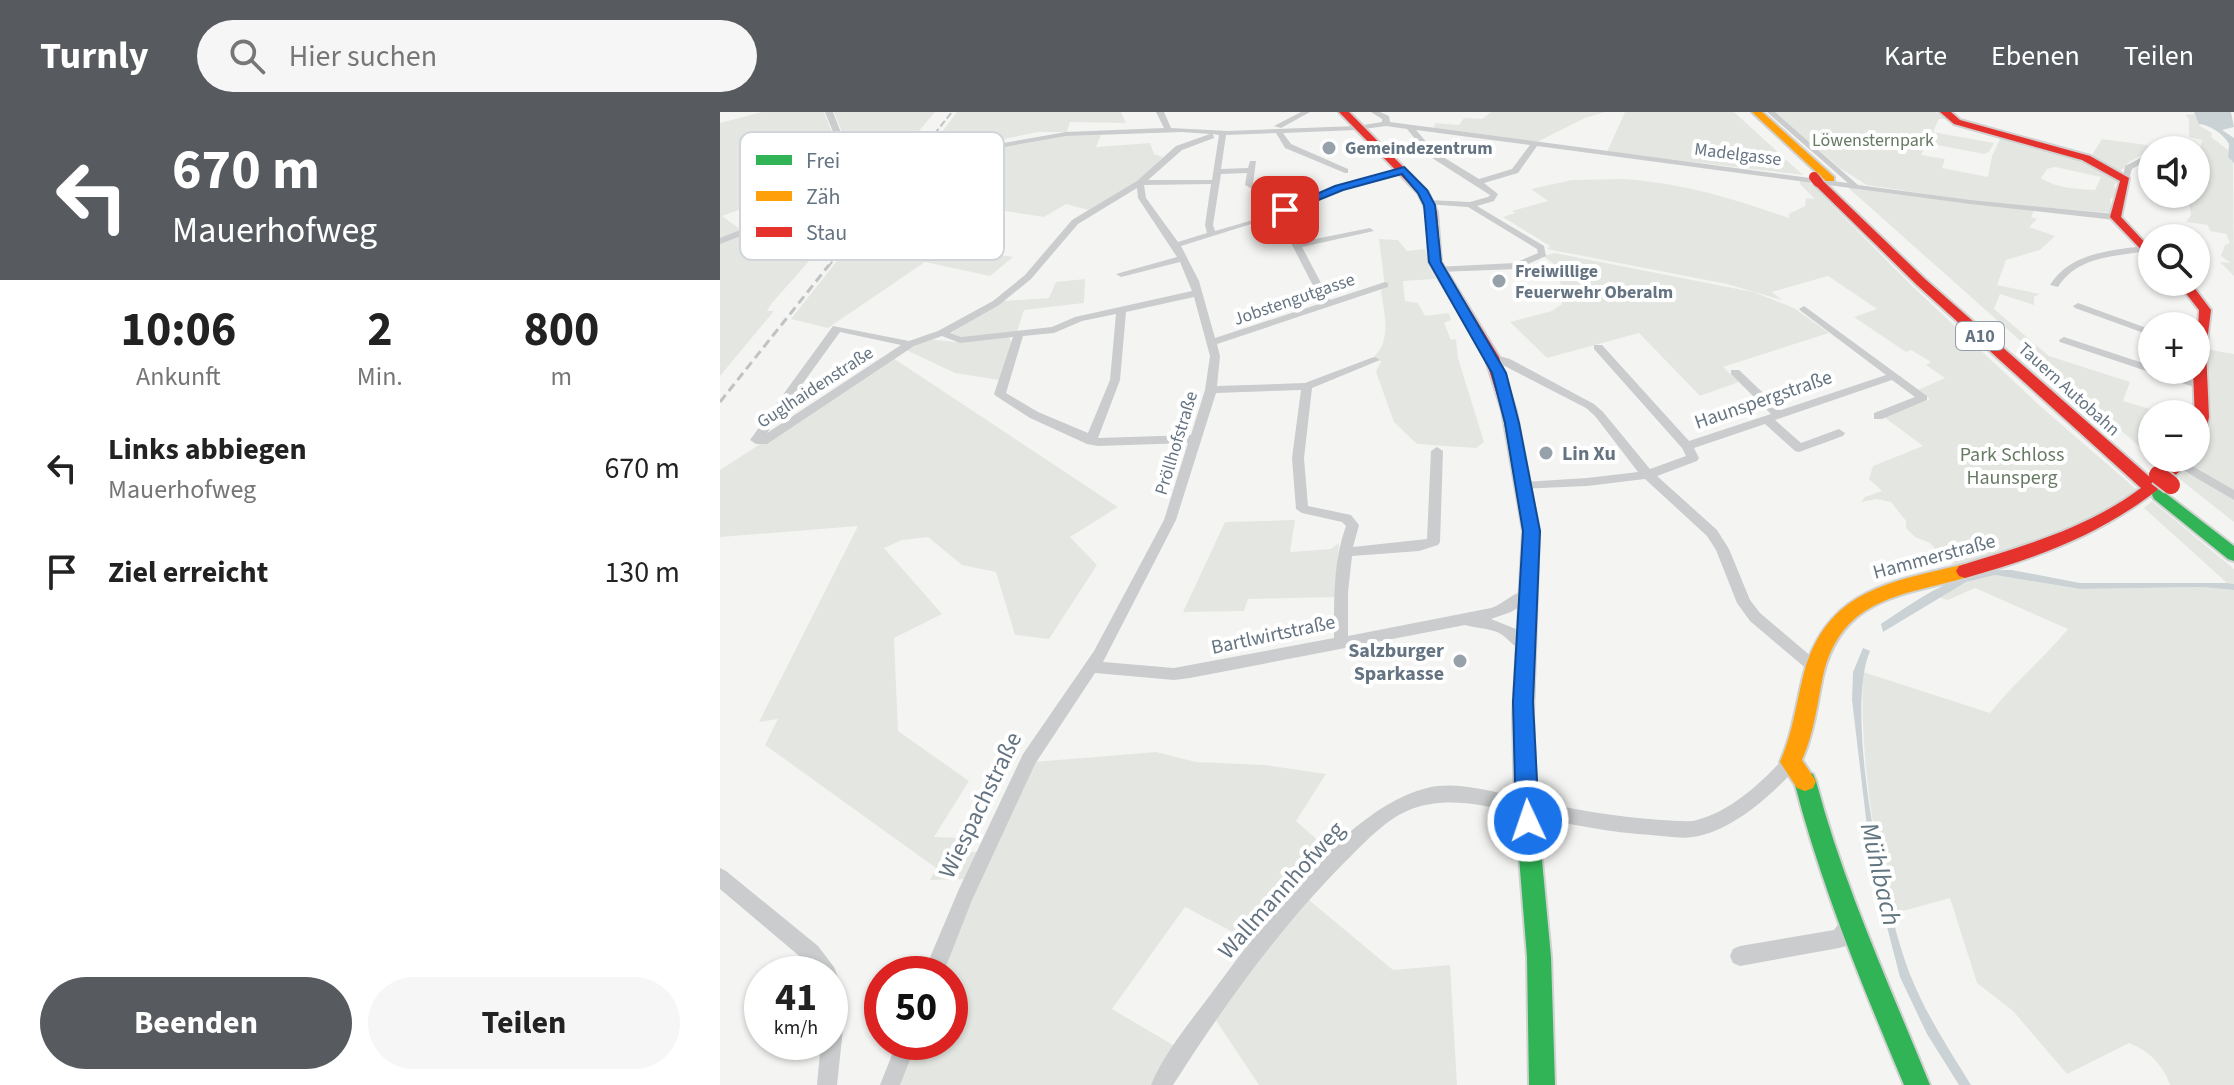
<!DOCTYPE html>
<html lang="de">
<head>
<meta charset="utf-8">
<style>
	:root { --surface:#fff; --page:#f6f6f6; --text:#222; --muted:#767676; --accent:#575b5f }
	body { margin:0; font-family:"Source Sans 3",sans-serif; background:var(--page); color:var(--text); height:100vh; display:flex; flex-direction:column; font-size:30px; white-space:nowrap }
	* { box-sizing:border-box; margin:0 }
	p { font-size:26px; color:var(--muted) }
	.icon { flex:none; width:44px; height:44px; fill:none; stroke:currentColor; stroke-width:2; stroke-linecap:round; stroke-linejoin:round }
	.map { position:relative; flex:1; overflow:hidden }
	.drawer { display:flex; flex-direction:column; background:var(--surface); width:720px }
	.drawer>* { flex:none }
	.hud { background:#575b5f; color:#fff; overflow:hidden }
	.fabs { position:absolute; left:1418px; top:24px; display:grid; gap:16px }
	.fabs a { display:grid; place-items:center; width:72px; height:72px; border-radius:50%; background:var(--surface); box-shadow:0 2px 6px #0004; font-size:40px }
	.speed { position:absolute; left:24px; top:844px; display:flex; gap:16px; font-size:40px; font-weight:700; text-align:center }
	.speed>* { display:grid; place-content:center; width:104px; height:104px; border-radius:50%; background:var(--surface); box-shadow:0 2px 6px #0004; line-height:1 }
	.speed small { font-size:20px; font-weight:400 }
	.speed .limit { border:12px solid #d22; background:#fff; color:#111 }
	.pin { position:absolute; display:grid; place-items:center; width:68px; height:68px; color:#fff; margin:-34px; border-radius:16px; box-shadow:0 4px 12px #0006 }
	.me { position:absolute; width:88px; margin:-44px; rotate:357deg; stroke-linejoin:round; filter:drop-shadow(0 0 6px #0008) }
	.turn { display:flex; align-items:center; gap:28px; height:168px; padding:0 40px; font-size:36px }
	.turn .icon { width:104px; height:104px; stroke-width:2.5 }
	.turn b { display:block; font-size:56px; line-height:68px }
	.eta { display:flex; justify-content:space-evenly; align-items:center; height:136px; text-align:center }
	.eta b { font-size:48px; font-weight:700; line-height:56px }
	.primary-button { display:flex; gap:16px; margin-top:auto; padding:16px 40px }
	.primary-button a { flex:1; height:92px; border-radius:48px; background:var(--accent); color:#fff; font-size:32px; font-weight:700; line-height:92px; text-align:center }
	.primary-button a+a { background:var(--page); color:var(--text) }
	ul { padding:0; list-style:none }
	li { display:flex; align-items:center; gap:24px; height:104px; padding:0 40px }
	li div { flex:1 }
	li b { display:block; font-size:30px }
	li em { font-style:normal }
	header { display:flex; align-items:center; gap:48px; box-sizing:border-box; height:112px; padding:0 40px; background:var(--accent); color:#fff }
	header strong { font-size:38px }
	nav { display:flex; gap:44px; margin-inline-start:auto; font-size:28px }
	.search { width:560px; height:72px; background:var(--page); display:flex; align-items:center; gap:20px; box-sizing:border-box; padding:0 28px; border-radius:44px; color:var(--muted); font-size:30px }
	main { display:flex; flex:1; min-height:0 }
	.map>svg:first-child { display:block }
</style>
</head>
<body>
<header>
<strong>Turnly</strong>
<div class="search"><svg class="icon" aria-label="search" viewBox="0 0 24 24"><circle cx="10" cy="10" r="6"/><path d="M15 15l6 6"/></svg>Hier suchen</div>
<nav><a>Karte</a><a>Ebenen</a><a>Teilen</a></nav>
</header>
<main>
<section class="drawer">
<div class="hud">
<div class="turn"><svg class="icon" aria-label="left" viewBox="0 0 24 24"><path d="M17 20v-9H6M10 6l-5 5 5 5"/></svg><div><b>670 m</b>Mauerhofweg</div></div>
</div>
<div class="eta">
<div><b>10:06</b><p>Ankunft</p></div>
<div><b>2</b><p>Min.</p></div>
<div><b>800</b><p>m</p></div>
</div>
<ul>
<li><svg class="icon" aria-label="left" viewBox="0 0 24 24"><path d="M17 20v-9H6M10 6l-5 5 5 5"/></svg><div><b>Links abbiegen</b><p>Mauerhofweg</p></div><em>670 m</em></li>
<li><svg class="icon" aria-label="arrive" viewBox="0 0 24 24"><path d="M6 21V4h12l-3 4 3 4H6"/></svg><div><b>Ziel erreicht</b></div><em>130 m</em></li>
</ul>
<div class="primary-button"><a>Beenden</a><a>Teilen</a></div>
</section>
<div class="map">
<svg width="1514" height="973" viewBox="0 0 1514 973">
	<rect width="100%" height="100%" fill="#f4f5f3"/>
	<!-- green -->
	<path fill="#e4e7e1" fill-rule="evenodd" d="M42 0H104L113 23V37L131 46 159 54 112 84 87 73 2 104 24 120 0 128V11Z
		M114 0H215L188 32H139L137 20H122Z
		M237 0H401L406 11 350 10 347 20H318L251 34 252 32H234L236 27 216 28Z
		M771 0H885L865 6 817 30 713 18 715 11 739 13 744 6 762 7Z
		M905 0H1014L1083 63 887 40Z
		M1054 0H1216L1226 7H1219L1213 20 1274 31 1269 40 1264 42 1207 31 1201 43 1225 47 1222 56 1268 65 1272 44 1282 23 1356 44 1401 68 1394 73 1398 82 1390 87 1392 101 1251 89 1147 73 1121 57ZM1335 55 1381 65 1375 78C1358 77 1335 76 1321 66L1327 57Z
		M1473 2 1477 4 1480 14 1492 21 1491 25 1508 38V45L1513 50 1514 164 1500 150 1511 151 1501 144 1505 133 1510 131 1506 122 1490 119 1488 113 1466 110 1471 103 1467 82H1476V38L1480 37 1482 28 1469 25V7L1465 3Z
		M381 23 376 35 430 31 434 42 443 45 416 72 372 99 346 92 324 105 285 99 257 119 272 122 251 138 293 145 270 164 205 150 108 216 71 207 195 50 340 24Z
		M1382 27 1427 33 1434 35 1408 51 1398 62 1370 46Z
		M902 67C963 71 1011 86 1069 106V102L1085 94 1086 86 1095 87 1080 72V69L1089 70 1189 171 1319 293 1417 378 1376 409 1295 437 1234 453 1226 449 1210 431 1195 425 1186 416V409L1171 390 1157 387 1141 390 1145 385 1162 379 1149 367 1153 354 1203 334 1164 305 1210 287 1198 278 1225 266 1206 253 1211 250 1191 238 1186 240 1134 205 1157 197 1108 164 1052 180 1062 188 1007 172 827 137 830 134 783 105 795 101 792 99 828 89 811 77 852 68Z
		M1125 73 1314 99 1311 105 1317 107 1309 115 1335 124 1320 138 1286 148 1277 173 1320 182 1314 185V193L1280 182 1274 197 1329 244 1410 270 1403 289 1447 302H1432V346H1455L1444 355 1431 345Z
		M143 74 151 79 52 191 47 199H54L0 264V130Z
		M659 127 678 128 687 139 705 137 709 155 716 167 683 169 685 189 698 191 705 204 729 201 731 208 724 211 731 228 736 227 738 246 764 330 756 336 697 332 674 310 656 260 661 249 654 245C672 227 664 201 661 179L665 175Z
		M835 141 1033 180 1074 196 1109 221 1003 255 1019 270 980 284 919 221 827 246 790 210 832 199 842 192V175L833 155 835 153 823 144Z
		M365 167 364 191 304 198 297 220 241 225 231 221 283 189 329 186 336 170Z
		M289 225 292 231 279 268 235 261 186 238 209 227 234 230Z
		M1485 237 1514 242V381L1468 352C1474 344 1482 338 1486 328 1498 300 1483 266 1485 237Z
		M173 246 398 395 350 425 377 453 329 527 295 523 276 460 242 453 208 425 182 428 164 436 222 502 174 526 178 619 249 669 214 725 253 726 248 740H261L248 767 210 768 216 756 45 633 58 607 39 610 138 414 0 425V358Z
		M1463 359 1514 385V410L1457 365Z
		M1432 389 1514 457V472L1507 471 1424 396Z
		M575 408 570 440 611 437 619 431 615 485 528 487 524 499 463 500 505 410Z
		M1275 463 1360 477 1482 475 1514 478V973H1450C1444 954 1428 938 1409 931L1347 962 1293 899 1257 871 1230 786 1172 802C1152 723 1140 642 1143 560L1270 601C1294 571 1323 547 1348 517L1255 476 1228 488 1217 485 1246 470Z
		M436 640 476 650 545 653 606 662 576 709 612 741 534 831 465 795 392 897 458 936 436 973H176L194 930H230V862H220L235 820 313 650Z
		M589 788 673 858 730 853 737 973H539L491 901Z"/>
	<!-- water -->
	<path fill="#cad2d5" d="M1474 0H1511L1514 15 1502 18 1514 26V51L1508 45 1509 32C1503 22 1491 13 1479 12Z
		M1292 458 1360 471H1507L1514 472V478L1482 475 1360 477 1275 463 1246 470 1163 520 1161 512C1203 484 1240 456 1292 458Z
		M1143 536 1150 539C1123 602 1165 801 1192 867 1207 904 1230 939 1251 973H1239L1207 922 1180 865 1152 757 1132 588 1133 560Z"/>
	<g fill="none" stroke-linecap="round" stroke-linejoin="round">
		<!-- fast casing -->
		<g stroke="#d0d1d1" stroke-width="4">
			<path id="fast" d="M789 294 796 299 819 419 813 603 817 695 831 845 835 973H809L807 845 795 695 793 603 803 419 782 299Z
				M1440 377 1514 434V449L1508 447 1434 387 1432 383 1434 379Z
				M1085 659 1093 662 1096 669C1124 775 1169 872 1210 973H1184C1142 873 1101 774 1074 669L1077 662Z"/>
		</g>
		<!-- slow casing -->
		<g stroke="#d0d1d1" stroke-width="4">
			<path id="slow" d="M1032 0H1042L1114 65V69H1106Z
				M1245 452 1251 454 1254 459 1251 464C1185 484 1122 483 1103 564 1097 593 1094 621 1082 648L1096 669 1093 676 1085 679 1077 676 1060 650C1073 621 1076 591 1084 561 1107 477 1171 470 1245 452Z"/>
		</g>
		<!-- jam casing -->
		<g stroke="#d0d1d1" stroke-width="4">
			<path id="jam" d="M619 0H629L708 80 717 100 721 150 779 245 796 299 794 302H784L782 299 765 245 709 150 707 100 698 81Z
				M1220 0H1231L1240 8 1370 44 1409 66 1401 105 1432 138V149L1390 105 1400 69 1362 48 1234 12Z
				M1094 68H1102L1205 167 1432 367 1456 346H1473L1470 350C1402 414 1334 441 1245 466L1239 464 1236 459 1239 454C1303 434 1366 417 1421 376L1197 173 1094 72Z
				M1457 170H1470L1491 198 1486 238 1489 305 1484 330 1476 335 1473 258H1476L1479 198Z"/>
		</g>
		<!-- street -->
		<path fill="#cacccd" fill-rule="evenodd" d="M105 0H113L128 39 150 47 188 48 346 20 444 16 436 0H444L451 16 508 19 637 14 662 10V7L651 0H660L669 4 670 10 1128 71 1047 0H1055L1138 73 1250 88 1395 102 1399 105 1395 108 1250 92 817 34 798 61 764 71 778 82 774 89 757 94 824 134 826 144 797 157 719 160 714 157 716 155 795 151 818 141 817 137 748 95 705 92 704 90 708 88 750 90 768 85 770 83 709 44 687 17 666 14 637 18 563 21 571 32 628 57V61H625L565 36 556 21 506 23 501 57 528 56 530 49H536L533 72 536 75 532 77 525 73 527 61 501 62 493 113 495 119 533 108 616 74 684 56 688 58 622 78 564 101 580 130 650 116 654 119 582 135 610 188 665 170 668 171V175L497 232 500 244 497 274 585 271 651 246 655 245 660 248 592 276 584 346 588 394 631 403 639 413 633 435 707 427 711 339 717 335 723 339 720 430 718 433 699 439 632 444 628 480V524L771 496C786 491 798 475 814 478L816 482 814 486 791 500 771 507 796 517 812 532 810 536C794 541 791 526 777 520 767 516 755 516 745 513L470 566 454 568 375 561 315 652 252 788 223 862H203L239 777 303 642 374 539 444 408 468 331 378 334 367 332 310 306 276 284 274 282 293 225 240 231 222 224 194 234 47 332H36L30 328 113 214 189 229 218 219 273 189 305 163 352 108 417 69 456 34 490 22 462 20 346 24 188 52H170L126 83 0 132V126L120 79 160 52 146 51 122 42ZM696 18 810 33 792 57 759 67 715 40ZM493 22 499 23 492 68H428L462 38 494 26ZM491 72 485 113 487 121 458 130 426 86 424 73ZM417 76 418 86 457 145 396 162 401 165 460 150 472 179 355 205 332 215 241 225 230 221 279 193 311 167 358 112ZM557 104 602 191 495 226 479 169 461 134ZM474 185 490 244 485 278 471 323 378 326 400 268 406 200ZM396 202 390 268 368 321 318 300 286 281 303 224 334 221 362 209ZM120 220 181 233 47 321ZM581 278 572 346 576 397 582 401 622 410 626 414C613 449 614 489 614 526L454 556 383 550 456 408 496 281Z
			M581 0H590L561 16 554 14Z
			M1445 35 1448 38H1437L1438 36Z
			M1432 40V45L1412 57 1408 70H1402L1405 54Z
			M1423 134 1428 137 1426 139C1393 145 1358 144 1338 175L1330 173C1350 141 1388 139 1423 134Z
			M1358 191 1432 218V224L1355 196 1353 194Z
			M1084 194 1207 284V288L1162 307H1154V301L1195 285 1172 268 1055 308 1081 331 1119 317 1125 321 1123 324 1079 340 1075 339 1045 312 974 336 979 346 977 349 937 364 997 418 1009 437 1030 488 1040 501 1099 551 1101 555 1099 559 1094 561 1089 559 1030 509 1017 491 996 438 987 424 925 367 867 374 800 377 798 374 804 370 867 366 918 360 875 304 866 296 767 245 772 242 790 247 874 292 883 300 930 357 966 344 962 336 874 237V233H882L969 329 1051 302 1011 262V258H1019L1061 298 1166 263 1081 199 1079 197Z
			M1344 225 1432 254V258H1444L1486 274 1485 276H1477L1340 230 1339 228Z
			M1460 347 1514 378V388L1456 354 1454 351 1456 348Z
			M1071 643 1077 645 1079 650 1077 655C1052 683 1011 720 973 725 960 727 944 724 931 723 884 720 839 710 794 700 759 692 721 684 687 699 666 708 647 728 631 744 562 812 505 892 453 973H431C444 941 470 910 491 882 540 817 625 696 707 676 735 669 770 679 797 685 845 696 892 705 941 708 953 708 966 711 977 708 1012 699 1042 670 1065 645Z
			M0 756 6 759 98 834 114 855 120 870 125 898 117 973H97L101 930H110V862H95L84 848 0 777Z
			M1130 804 1137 806 1139 813 1126 834 1119 836 1020 854 1013 851 1010 844 1013 837 1020 834 1114 818 1123 806Z
			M177 930H197L180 973H160Z"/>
		<!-- fast -->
		<use href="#fast" fill="#30b455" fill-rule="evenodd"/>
		<!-- slow -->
		<use href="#slow" fill="#ff9f0a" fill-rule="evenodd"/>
		<!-- jam -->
		<use href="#jam" fill="#e5322d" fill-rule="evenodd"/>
		<!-- rail-far1 -->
		<path stroke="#c1c2c3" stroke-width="2" stroke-dasharray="7 3" stroke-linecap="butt" d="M108 155 232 0"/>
		<!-- rail -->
		<path stroke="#c1c2c3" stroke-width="3" stroke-dasharray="9 5" stroke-linecap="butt" d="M0 290 109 153"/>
		<!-- jam-bridge-far1 casing -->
		<g stroke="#d0d1d1" stroke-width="12" stroke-linecap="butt">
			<path id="jam-bridge-far1" d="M1094 65 1098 70"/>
		</g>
		<!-- jam-bridge casing -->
		<g stroke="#d0d1d1" stroke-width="22" stroke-linecap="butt">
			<path id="jam-bridge" d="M1438 363 1451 373"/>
		</g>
		<!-- jam-bridge-far1 -->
		<use href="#jam-bridge-far1" stroke="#e5322d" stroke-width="10"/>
		<!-- jam-bridge -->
		<use href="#jam-bridge" stroke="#e5322d" stroke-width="18"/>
	</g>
	<!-- route -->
	<path fill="#1a73e8" stroke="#114b97" stroke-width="2" d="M684 55 707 78 715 93 721 150 786 261 799 311 820 419 813 590 819 709 815 716 808 720 800 716 796 709 793 590 803 419 785 311 772 261 709 150 704 93 698 81 682 62 623 78 569 100 560 98 615 74Z"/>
	<!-- markers -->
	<g fill="#97a1aa" stroke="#fff" stroke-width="3">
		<circle cx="609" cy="36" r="8"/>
		<circle cx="779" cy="169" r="8"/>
		<circle cx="826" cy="341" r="8"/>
		<circle cx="740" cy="549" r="8"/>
	</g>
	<g text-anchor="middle" stroke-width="8" stroke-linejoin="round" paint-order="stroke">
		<!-- far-park labels -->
		<g font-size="18" fill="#687a64" stroke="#fff">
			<text x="1153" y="34">Löwensternpark</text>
		</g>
		<!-- far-poi labels -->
		<g font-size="18" font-weight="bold" fill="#657482" stroke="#fff" text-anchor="start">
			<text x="625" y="42">Gemeindezentrum</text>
			<text x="795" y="165">Freiwillige<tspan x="795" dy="21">Feuerwehr Oberalm</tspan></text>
		</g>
		<!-- far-street labels -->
		<g font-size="18" fill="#657482" stroke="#fff">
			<text transform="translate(1018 42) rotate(7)" y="6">Madelgasse</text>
			<text transform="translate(574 187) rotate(-19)" y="6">Jobstengutgasse</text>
			<text transform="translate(95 275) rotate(-33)" y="6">Guglhaidenstraße</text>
			<text transform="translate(1349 277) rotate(42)" y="6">Tauern Autobahn</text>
			<text transform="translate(456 331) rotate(-73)" y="6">Pröllhofstraße</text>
		</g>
		<!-- shield labels -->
		<rect fill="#fff" stroke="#939ea8" stroke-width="2" x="1236" y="210" width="48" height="28" rx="6"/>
		<g font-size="18" font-weight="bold" fill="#657482">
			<text x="1260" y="230">A10</text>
		</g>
		<!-- street labels -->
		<g font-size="20" fill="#657482" stroke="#fff">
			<text transform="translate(1043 287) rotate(-19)" y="7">Haunspergstraße</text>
			<text transform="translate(1214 444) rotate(-15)" y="7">Hammerstraße</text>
			<text transform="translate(553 522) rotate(-12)" y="7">Bartlwirtstraße</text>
		</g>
		<!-- poi labels -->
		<g font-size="20" font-weight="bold" fill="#657482" stroke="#fff" text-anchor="start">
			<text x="842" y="348">Lin Xu</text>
			<text x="724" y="545" text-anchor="end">Salzburger<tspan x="724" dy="23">Sparkasse</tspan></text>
		</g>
		<!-- park labels -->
		<g font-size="20" fill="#687a64" stroke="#fff">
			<text x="1292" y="349">Park Schloss<tspan x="1292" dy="23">Haunsperg</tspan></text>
		</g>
		<!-- near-street labels -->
		<g font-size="24" fill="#657482" stroke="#fff">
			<text transform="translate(260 693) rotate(-64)" y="8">Wiespachstraße</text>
			<text transform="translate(561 778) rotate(-48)" y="8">Wallmannhofweg</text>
		</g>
		<!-- near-water labels -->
		<g font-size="26" font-style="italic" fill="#61767f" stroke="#fff">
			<text transform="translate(1161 762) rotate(77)" y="9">Mühlbach</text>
		</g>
	</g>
	<!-- legend -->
	<rect x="20" y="20" width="264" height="128" rx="12" fill="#fff" stroke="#d1d5da" stroke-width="2"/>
	<rect x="36" y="43" width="36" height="10" fill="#30b455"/>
	<rect x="36" y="79" width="36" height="10" fill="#ff9f0a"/>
	<rect x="36" y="115" width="36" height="10" fill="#e5322d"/>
	<g font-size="22" fill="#657482">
		<text x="86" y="56">Frei</text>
		<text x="86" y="92">Zäh</text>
		<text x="86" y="128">Stau</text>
	</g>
</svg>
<div class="fabs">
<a><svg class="icon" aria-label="sound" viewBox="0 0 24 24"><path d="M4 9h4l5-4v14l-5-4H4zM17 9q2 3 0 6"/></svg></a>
<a><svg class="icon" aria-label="search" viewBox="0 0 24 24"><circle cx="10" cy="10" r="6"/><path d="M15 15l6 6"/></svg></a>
<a>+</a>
<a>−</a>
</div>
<div class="speed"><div>41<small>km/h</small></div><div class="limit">50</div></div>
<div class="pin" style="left:565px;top:98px;background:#d93025"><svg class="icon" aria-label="arrive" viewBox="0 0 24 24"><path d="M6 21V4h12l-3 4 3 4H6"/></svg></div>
<svg class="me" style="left:808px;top:709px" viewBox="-20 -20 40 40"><circle r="17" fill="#1a73e8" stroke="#fff" stroke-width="3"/><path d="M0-11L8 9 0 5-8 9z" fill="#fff"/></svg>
</div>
</main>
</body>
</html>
